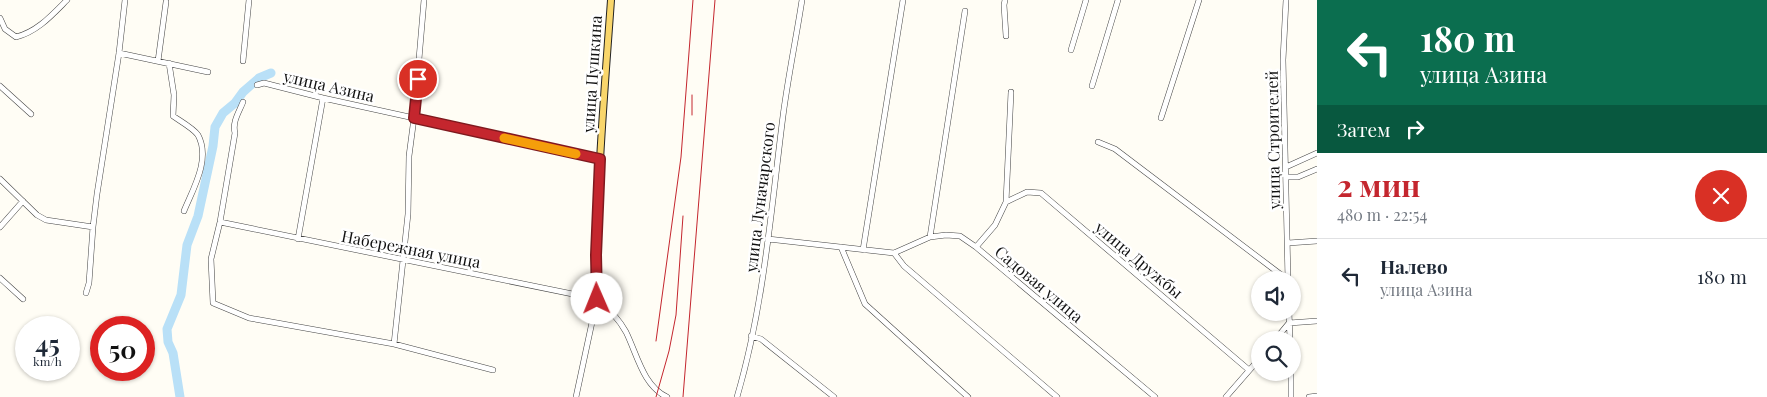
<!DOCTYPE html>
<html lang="ru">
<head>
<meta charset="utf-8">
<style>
	:root { --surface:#fff; --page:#f2f2f3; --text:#1f2937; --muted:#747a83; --line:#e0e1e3; --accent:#c4262e }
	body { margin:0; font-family:"Playfair Display",serif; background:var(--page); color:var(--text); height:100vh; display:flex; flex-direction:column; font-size:19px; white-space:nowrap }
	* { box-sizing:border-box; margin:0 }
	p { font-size:16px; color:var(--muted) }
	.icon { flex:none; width:28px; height:28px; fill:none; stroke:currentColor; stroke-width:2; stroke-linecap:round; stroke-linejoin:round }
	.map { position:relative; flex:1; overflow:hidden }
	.details { display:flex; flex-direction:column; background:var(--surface); width:450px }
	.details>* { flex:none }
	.top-card { background:#0b6e4f; color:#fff; overflow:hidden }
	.controls { position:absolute; left:1251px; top:271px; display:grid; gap:10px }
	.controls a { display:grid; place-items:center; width:50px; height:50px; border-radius:50%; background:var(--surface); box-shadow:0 1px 4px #0004; font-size:25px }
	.speed { position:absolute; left:15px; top:316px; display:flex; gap:10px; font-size:25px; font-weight:700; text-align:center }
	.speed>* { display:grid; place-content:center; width:65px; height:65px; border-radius:50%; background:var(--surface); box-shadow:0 1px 4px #0004; line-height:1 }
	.speed small { font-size:12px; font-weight:400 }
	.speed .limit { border:8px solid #d22; background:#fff; color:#111 }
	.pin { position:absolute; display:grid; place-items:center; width:42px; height:42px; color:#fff; margin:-21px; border:2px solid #fff; border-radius:50%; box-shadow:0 1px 5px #0007 }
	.me { position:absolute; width:55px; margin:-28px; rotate:359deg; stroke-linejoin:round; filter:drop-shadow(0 0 4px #0008) }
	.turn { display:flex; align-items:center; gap:18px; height:105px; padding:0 20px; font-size:22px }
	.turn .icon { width:65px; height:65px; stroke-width:2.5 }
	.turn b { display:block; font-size:35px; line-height:42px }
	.then { display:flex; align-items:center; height:48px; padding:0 20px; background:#0003; gap:10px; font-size:19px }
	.round { display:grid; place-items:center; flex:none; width:52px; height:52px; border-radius:26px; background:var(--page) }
	.overview { display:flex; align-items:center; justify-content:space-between; height:85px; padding:0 20px }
	h1 { font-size:30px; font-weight:700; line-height:38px; color:var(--accent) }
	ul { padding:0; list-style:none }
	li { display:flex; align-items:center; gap:15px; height:75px; padding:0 20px; border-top:1px solid var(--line) }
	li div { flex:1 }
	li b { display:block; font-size:19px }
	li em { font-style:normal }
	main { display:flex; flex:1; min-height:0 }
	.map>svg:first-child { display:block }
</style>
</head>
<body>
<main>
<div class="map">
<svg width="1317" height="397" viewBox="0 0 1317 397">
	<rect width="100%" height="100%" fill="#fffdf5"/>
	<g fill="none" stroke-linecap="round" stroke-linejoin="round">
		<!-- river -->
		<path stroke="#b9e0f7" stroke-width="9" d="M180 397 173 353 168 342 167 329 181 295 187 245 198 216 213 146 215 127 223 113 235 103 243 92 259 78 271 73"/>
		<!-- minor casing -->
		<g stroke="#444" stroke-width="6">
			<path id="minor" d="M1005 0 1004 5 1006 36
				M1286 0 1283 60 1288 280
				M0 18 5 29 16 37C37 32 52 15 67 0
				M1071 50 1086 0
				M119 53 208 72
				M158 61 166 2
				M243 61 249 0
				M169 63 174 95 173 116C180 121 193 128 198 135 211 159 193 189 184 211
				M257 85 264 83 323 98 600 159
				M0 86 31 114
				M1092 86 1118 0
				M243 102C239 112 232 122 235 133L220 222 211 259 213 303 249 318 394 344 493 370
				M1161 118 1199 0
				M1098 142 1115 149 1288 280
				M1286 167 1317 153
				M1286 177H1298L1317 169
				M0 179 37 215 46 220 93 227
				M1006 202 1011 92
				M220 222 597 299C608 308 619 319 626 332 637 354 643 386 667 397
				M0 227 23 201
				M930 237 965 11
				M298 239 323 98
				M768 239 894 253 930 237 946 235 960 236 976 247 1155 397
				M1288 243 1317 241
				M841 247 865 304 968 397
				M976 247 995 225 1006 202 1027 192 1041 193 1249 370
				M863 250 903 0
				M894 253 904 266 1057 397
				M0 278 23 299
				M86 293 89 283 93 227 97 194 119 53 125 0
				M1289 312 1290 340
				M751 336 761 339 834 397
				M1275 340 1289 323 1317 321
				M394 344 408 214 409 156 414 118 424 0
				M1291 372V397
				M576 397 597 299
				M737 397C764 306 771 210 783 116 788 77 796 39 802 0
				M1226 397 1260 358
				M1309 397 1317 396"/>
		</g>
		<!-- major casing -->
		<g stroke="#222" stroke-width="8">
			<path id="major" d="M597 299C595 199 604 99 611 0"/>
		</g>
		<!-- minor -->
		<use href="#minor" stroke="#fff" stroke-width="5"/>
		<!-- major -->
		<use href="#major" stroke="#f9d66b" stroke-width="6"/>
		<!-- rail -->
		<path stroke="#c4262e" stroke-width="1" d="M692 115V95
			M656 341 681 157 693 0
			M656 397 669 351 676 315 683 216
			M683 397 715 0"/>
	</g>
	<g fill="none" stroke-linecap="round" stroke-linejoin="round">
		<!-- route casing -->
		<g stroke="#7f191e" stroke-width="12">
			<path id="route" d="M418 79 414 118 600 159 596 255 597 299"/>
		</g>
		<!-- route -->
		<use href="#route" stroke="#c4262e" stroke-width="9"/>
		<!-- slow -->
		<path stroke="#f59e0b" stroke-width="9" d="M504 138 576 154"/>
	</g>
	<g text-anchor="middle" stroke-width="5" stroke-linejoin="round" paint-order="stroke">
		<!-- street labels -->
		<g font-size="16" fill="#111" stroke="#fff">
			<text transform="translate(592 74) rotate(-86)" y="6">улица Пушкина</text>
			<text transform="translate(329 86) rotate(13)" y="6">улица Азина</text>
			<text transform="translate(1273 140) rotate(-91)" y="6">улица Строителей</text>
			<text transform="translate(760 197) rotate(-83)" y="6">улица Луначарского</text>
			<text transform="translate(411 249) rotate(11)" y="6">Набережная улица</text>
			<text transform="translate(1139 260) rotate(40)" y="6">улица Дружбы</text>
			<text transform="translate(1039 284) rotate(40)" y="6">Садовая улица</text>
		</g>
	</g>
</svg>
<div class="controls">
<a><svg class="icon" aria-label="sound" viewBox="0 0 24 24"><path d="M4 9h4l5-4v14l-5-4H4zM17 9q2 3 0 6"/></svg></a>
<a><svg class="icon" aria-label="search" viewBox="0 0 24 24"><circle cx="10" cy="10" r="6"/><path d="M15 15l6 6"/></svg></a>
</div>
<div class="speed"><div>45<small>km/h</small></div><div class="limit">50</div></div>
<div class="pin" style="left:418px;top:79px;background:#d93025"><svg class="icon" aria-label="arrive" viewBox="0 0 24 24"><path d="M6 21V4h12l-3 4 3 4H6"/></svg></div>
<svg class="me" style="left:597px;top:299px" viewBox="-20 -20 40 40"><circle r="19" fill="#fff"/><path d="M0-13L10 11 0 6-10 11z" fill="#c4262e"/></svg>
</div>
<section class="details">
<div class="top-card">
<div class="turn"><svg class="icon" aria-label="left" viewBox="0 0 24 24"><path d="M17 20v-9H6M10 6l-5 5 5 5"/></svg><div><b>180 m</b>улица Азина</div></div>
<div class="then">Затем<svg class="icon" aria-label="right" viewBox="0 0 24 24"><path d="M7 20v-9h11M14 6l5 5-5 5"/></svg></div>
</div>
<div class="overview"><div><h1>2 мин</h1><p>480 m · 22:54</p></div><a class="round" style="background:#d93025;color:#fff"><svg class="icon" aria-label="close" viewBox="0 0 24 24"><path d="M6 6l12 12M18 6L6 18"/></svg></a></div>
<ul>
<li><svg class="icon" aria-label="left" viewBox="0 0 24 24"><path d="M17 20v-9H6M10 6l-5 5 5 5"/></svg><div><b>Налево</b><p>улица Азина</p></div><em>180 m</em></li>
</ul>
</section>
</main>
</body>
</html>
